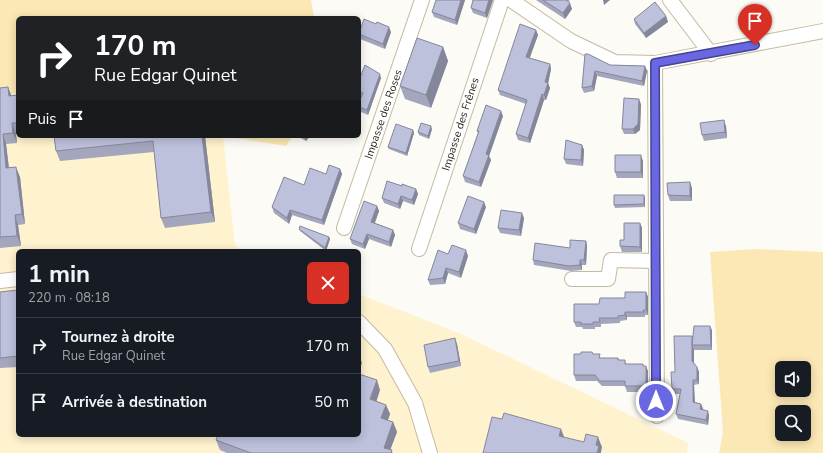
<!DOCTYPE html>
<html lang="fr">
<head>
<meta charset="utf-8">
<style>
	:root { --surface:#171b24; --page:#20242c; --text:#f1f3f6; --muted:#9ea1a6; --line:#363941 }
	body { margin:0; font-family:"Nunito Sans",sans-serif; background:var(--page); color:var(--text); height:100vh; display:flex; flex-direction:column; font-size:15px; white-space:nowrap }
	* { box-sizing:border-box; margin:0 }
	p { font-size:13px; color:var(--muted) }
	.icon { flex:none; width:22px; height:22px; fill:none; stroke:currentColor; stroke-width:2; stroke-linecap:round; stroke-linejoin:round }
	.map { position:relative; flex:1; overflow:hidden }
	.side { position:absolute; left:16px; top:249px; width:345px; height:188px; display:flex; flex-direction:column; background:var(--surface); border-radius:6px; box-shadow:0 2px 10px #0003 }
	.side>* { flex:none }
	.top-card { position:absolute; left:16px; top:16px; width:345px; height:122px; border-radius:6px; box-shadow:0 2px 10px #0003; background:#202124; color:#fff; overflow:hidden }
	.fabs { position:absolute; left:775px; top:361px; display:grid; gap:8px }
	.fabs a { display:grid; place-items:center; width:36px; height:36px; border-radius:6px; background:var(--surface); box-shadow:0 2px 10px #0003; font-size:20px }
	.pin { position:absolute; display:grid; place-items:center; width:34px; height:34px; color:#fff; margin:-41px -17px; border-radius:50% 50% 50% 0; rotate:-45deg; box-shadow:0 0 4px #0007 }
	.pin .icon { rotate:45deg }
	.me { position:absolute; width:44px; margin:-22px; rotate:0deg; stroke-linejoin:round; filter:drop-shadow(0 0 3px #0008) }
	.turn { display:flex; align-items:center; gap:14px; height:84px; padding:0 12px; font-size:18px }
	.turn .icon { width:52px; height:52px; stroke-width:2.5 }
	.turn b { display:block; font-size:28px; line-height:34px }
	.then { display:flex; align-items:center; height:38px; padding:0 12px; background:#0003; gap:8px; font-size:15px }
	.round { display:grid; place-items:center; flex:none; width:42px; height:42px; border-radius:6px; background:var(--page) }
	.headline { display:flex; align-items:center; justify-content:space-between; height:68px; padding:0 12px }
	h1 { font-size:24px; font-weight:700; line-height:30px }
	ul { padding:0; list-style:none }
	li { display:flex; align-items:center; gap:12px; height:56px; padding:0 12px; border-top:1px solid var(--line) }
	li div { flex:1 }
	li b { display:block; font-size:15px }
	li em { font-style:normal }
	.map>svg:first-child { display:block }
</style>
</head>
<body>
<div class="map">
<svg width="823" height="453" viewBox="0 0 823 453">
	<rect width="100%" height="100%" fill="#fdfbf5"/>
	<!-- built -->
	<path fill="#fff2ce" d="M18 93V136H223L235 246 247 251H18V435H359V294L461 334 688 443 687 453H0V95Z"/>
	<!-- green -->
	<path fill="#fbe8b4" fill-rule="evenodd" d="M0 0H311L314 18H18V93L0 95Z
		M223 136H293L286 146Z
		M757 249 823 252V453H719L723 432 710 252ZM782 368H804V390H782ZM782 412H804V434H782Z"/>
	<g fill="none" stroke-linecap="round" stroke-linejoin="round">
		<!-- minor casing -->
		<g stroke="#c4ba9f" stroke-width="16">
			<path id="minor" d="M511 0 571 41 615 62 655 63 823 31
				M670 0 711 54
				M655 63 657 416
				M344 228 422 0
				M419 249 502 0
				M572 279H608L611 260 656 261
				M0 281 18 279
				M359 322 385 349 415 403 430 453"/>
		</g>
		<!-- minor -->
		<use href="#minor" stroke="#fff" stroke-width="14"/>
	</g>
	<!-- wall -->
	<path fill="#a3a6bd" d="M465 0 457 25 434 17 432 12Z
		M473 0H493L487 18 473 13 471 8Z
		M536 0H570L568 2 572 9 565 19Z
		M666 16 668 22 646 38 635 24 634 19Z
		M536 30 538 35 529 58 550 64 551 69 548 83 550 88 546 100H544L530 143 518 140 516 134 526 104 500 95 498 90Z
		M391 32 385 49 360 39 359 36V33Z
		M443 47 448 61 431 108 405 99 400 86Z
		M585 54 610 65 645 66 647 71 644 86 597 76 594 91 584 93 582 88Z
		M381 78 368 115 359 111V102L361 96 359 95V80Z
		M8 87 11 96 18 95V133L16 134 17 143 6 144 9 168 20 177 25 224 18 225 21 246 0 248V88Z
		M641 104 640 130 635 134H624L622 129Z
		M503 116 489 156 491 160 481 187 465 182 463 176 478 133 477 131Z
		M726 126 727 138 704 141 702 135Z
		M432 129 429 139 419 135 418 132Z
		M413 130 414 133 407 156 389 149 388 147Z
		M205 136 215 222 165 228 161 218 154 152 60 161 56 151Z
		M297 136H310L306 141Z
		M582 145 584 150 583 166 566 164 564 159Z
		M643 161V178H617L615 172Z
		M340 169 342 174 324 225 292 215 289 224 274 213 272 207 304 185 326 174Z
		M402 186 416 189 418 194 414 205 403 201 400 209 384 203 382 198Z
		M692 188V201H670L668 195Z
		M644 195 645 198V207L615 208 614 205Z
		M377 206 379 211 375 223 393 230 395 235 391 247 369 239 365 249 352 244 350 239Z
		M486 207 476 234 460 229 458 223Z
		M524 218 521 236 500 233 498 228Z
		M640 223 642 228V252H622L620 246Z
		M299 229 329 237 330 239 326 251 300 231Z
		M586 241 587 246 586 265H582V270L571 271 534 265 533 260 570 248Z
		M448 254 468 256 461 278 448 273 445 284 430 285 428 280Z
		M18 290V367L0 368V292Z
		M646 292 648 297V315H645V317H627V320L620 321V323L601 324V327H595V329H583L582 327H576L574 322 599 304Z
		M712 330V350H694V363L697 367 699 372V384L694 385 695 402 701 404 703 409 709 415 708 425 678 419 676 414 680 394H673L672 389 675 372 693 339Z
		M457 344 461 366 430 373 428 367Z
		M592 352 593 354 601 358H618L619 360H625L626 364 644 366 648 371V392H627L625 386H602L597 381H576L574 375 581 354Z
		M380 390 376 401 386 405 390 414 388 420 393 422 397 432 390 450 393 453H227L220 450 216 440 359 435Z"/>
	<!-- shaded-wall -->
	<path fill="#84879a" d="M461 0H465L457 25 455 20Z
		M489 0H493L487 18 485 13Z
		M603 0H610L604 5Z
		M570 3 572 9 565 19 563 13Z
		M666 16 668 22 646 38 644 33Z
		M389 27 391 32 385 49 383 44Z
		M536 30 538 35 528 63 526 57Z
		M443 47 448 61 431 108 426 95Z
		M550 64 551 69 548 84V83L550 88 546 100 544 95 545 82Z
		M645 66 647 71 644 86 642 81Z
		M595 71 597 76 594 91 592 86Z
		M380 74 381 78 368 115 367 110Z
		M8 87 12 97 9 96Z
		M542 94 544 100 530 143 528 138Z
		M639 99 641 104 640 130 635 134 633 129Z
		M501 111 503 116 489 156 491 160 481 187 479 182 486 154Z
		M724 120 726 126 727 138 725 132Z
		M12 123 16 134 17 143 13 133Z
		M431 126 432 129 429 139 428 136Z
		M413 130 414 133 407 156 406 153Z
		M3 134 6 144 10 178 6 168Z
		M202 136H205L215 222 211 212Z
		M304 136H310L306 141Z
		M582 145 584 150 583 166 581 160Z
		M641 155 643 161V178L641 172Z
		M16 167 20 177 25 224 22 214Z
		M340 169 342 174 324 225 322 220Z
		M690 182 692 188V201L690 196Z
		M416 189 418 194 414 205 412 200Z
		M644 195 645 198V207L644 204Z
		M401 196 403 201 400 209 398 204Z
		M484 202 486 207 476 234 474 229Z
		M377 206 379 211 373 227 371 222Z
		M290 210 292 215 289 224 287 218Z
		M522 213 524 218 521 236 519 230Z
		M15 215 18 225 21 246 17 236Z
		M640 223 642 228V252L640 247Z
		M393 230 395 235 391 247 389 242Z
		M367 234 369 239 365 249 363 244Z
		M329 237 330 239 326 251 325 248Z
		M586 241 587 246 586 265 584 260Z
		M466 250 468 256 461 278 459 272Z
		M580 260 582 265V270L580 265Z
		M446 268 448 273 445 284 443 278Z
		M646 292 648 297V315L646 310Z
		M625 312 627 317V320L625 315Z
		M710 326 712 330V350L711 345Z
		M692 336 694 341 692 345 694 350V366L692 361Z
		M455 338 457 344 461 366 459 361Z
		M359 354 362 363 359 372Z
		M646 366 648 371V392L646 386Z
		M697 367 699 372V384L697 380Z
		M377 380 380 390 374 409 370 399Z
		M693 380 694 385 695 407 693 402Z
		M701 404 703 409 702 414 700 409Z
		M386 405 390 414 385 428 381 418Z
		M708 411 709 415 708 425 706 420Z
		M393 422 397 432 389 453 384 448Z
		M561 429 565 439 559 436Z
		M598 437 602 447 601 452V453H597L596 445Z"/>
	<!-- building -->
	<path fill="#bdc1dc" stroke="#84879a" d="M436 0H461L455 20 432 12Z
		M473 0H489L485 13 471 8Z
		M543 0H566L570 3 563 13Z
		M655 2 666 16 644 33 634 19Z
		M364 19 376 24 377 22 389 27 383 44 359 34V33Z
		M520 24 536 30 526 57 550 64 545 82 548 83 544 95 542 94 528 138 516 134 527 100 498 90Z
		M417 38 443 47 426 95 400 86Z
		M585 54H588L610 65 645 66 642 81 595 71 592 86 582 88Z
		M365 65 380 74 367 110 359 107V102L363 93 359 91V80Z
		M8 87 9 96 18 95V123H12L13 133 3 134 6 168 16 167 22 214 15 215 17 236 0 237V88Z
		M624 98 639 99 638 124 633 129H622Z
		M486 105 501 111 486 154 489 155 479 182 463 176 479 131H477Z
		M724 120 725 132 702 135 700 123Z
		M421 123 431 126 428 136 418 132Z
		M396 124 413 130 406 153 388 147Z
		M54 136H202L211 212 161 218 153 141 56 151Z
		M566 140 582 145 581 160 564 159Z
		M615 155H641V172H615Z
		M329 165 340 169 322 220 290 210 287 218 272 207 284 177 304 185 310 168 326 174Z
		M387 181 402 186V184L416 189 412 200 401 196 398 204 382 198Z
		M690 182V196L668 195 667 183Z
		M614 195H644V204L614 205Z
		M468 196 484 202 474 229 458 223Z
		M364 201 377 206 371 222 393 230 389 242 367 234 363 244 350 239Z
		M501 210 522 213 519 230 498 228Z
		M624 223H640V247L620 246V240H624Z
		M300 226 329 237 325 248 299 229Z
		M570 240 586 241 584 260H580V265L569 266 533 260 535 243 570 248Z
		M452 245 466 250 459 272 446 268 443 278 428 280 438 250 448 254Z
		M18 290V356L0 358V292Z
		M625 292H646V310H643L644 312H625V315L618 316V318H599L600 322H593V324H581V322H574V304H599L600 298H625Z
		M694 326H710L711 345H692Z
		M674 336H692V361L697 367V380H693V402L701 404 700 409 708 411 706 420 676 414 681 389H672L671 372H675Z
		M455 338 459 361 428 367 424 345Z
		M581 352H592L593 354H600L599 358H618V360H625V364H643V366H646V386H625V381H600L595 375H574V354H581Z
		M359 374 377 380 370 399 386 405 381 418 393 422 384 448 392 450 391 453H251L216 440 218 435H359Z
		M504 413 561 429 559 436 584 442 586 434 598 437 596 445 599 446 597 453H483L492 417 502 419Z"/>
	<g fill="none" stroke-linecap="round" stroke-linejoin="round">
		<!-- route casing -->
		<g stroke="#444493" stroke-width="10">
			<path id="route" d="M656 401 655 63 755 45"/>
		</g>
		<!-- route -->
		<use href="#route" stroke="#6968e2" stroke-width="7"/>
	</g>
	<g text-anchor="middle" stroke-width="3" stroke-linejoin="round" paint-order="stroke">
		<!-- street labels -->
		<g font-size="11" fill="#2a261b" stroke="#fff">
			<text transform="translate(383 114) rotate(-71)" y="4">Impasse des Roses</text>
			<text transform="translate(460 124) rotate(-72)" y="4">Impasse des Frênes</text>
		</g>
	</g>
</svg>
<div class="fabs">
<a><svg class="icon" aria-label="sound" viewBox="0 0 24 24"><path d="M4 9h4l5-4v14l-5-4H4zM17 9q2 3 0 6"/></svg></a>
<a><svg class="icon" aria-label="search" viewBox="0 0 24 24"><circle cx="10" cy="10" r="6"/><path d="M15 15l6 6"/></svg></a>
</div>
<div class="pin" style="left:755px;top:45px;background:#d93025"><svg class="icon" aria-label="arrive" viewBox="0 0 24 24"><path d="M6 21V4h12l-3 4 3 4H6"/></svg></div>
<svg class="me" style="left:656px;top:401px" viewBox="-20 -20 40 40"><circle r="17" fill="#6968e2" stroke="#fff" stroke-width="3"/><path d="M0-11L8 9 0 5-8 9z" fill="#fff"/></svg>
<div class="top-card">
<div class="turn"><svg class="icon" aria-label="right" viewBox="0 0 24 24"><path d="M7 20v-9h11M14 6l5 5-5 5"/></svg><div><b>170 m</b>Rue Edgar Quinet</div></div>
<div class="then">Puis<svg class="icon" aria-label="arrive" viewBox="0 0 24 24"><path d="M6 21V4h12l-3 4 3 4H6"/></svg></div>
</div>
<section class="side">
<div class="headline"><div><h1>1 min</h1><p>220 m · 08:18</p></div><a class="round" style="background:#d93025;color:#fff"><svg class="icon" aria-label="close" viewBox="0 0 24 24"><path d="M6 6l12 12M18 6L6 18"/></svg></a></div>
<ul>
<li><svg class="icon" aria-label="right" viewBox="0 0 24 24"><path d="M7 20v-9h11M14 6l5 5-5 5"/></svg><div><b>Tournez à droite</b><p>Rue Edgar Quinet</p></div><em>170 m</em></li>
<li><svg class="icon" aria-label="arrive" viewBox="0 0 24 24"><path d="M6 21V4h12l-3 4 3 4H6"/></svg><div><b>Arrivée à destination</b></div><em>50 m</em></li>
</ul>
</section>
</div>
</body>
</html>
